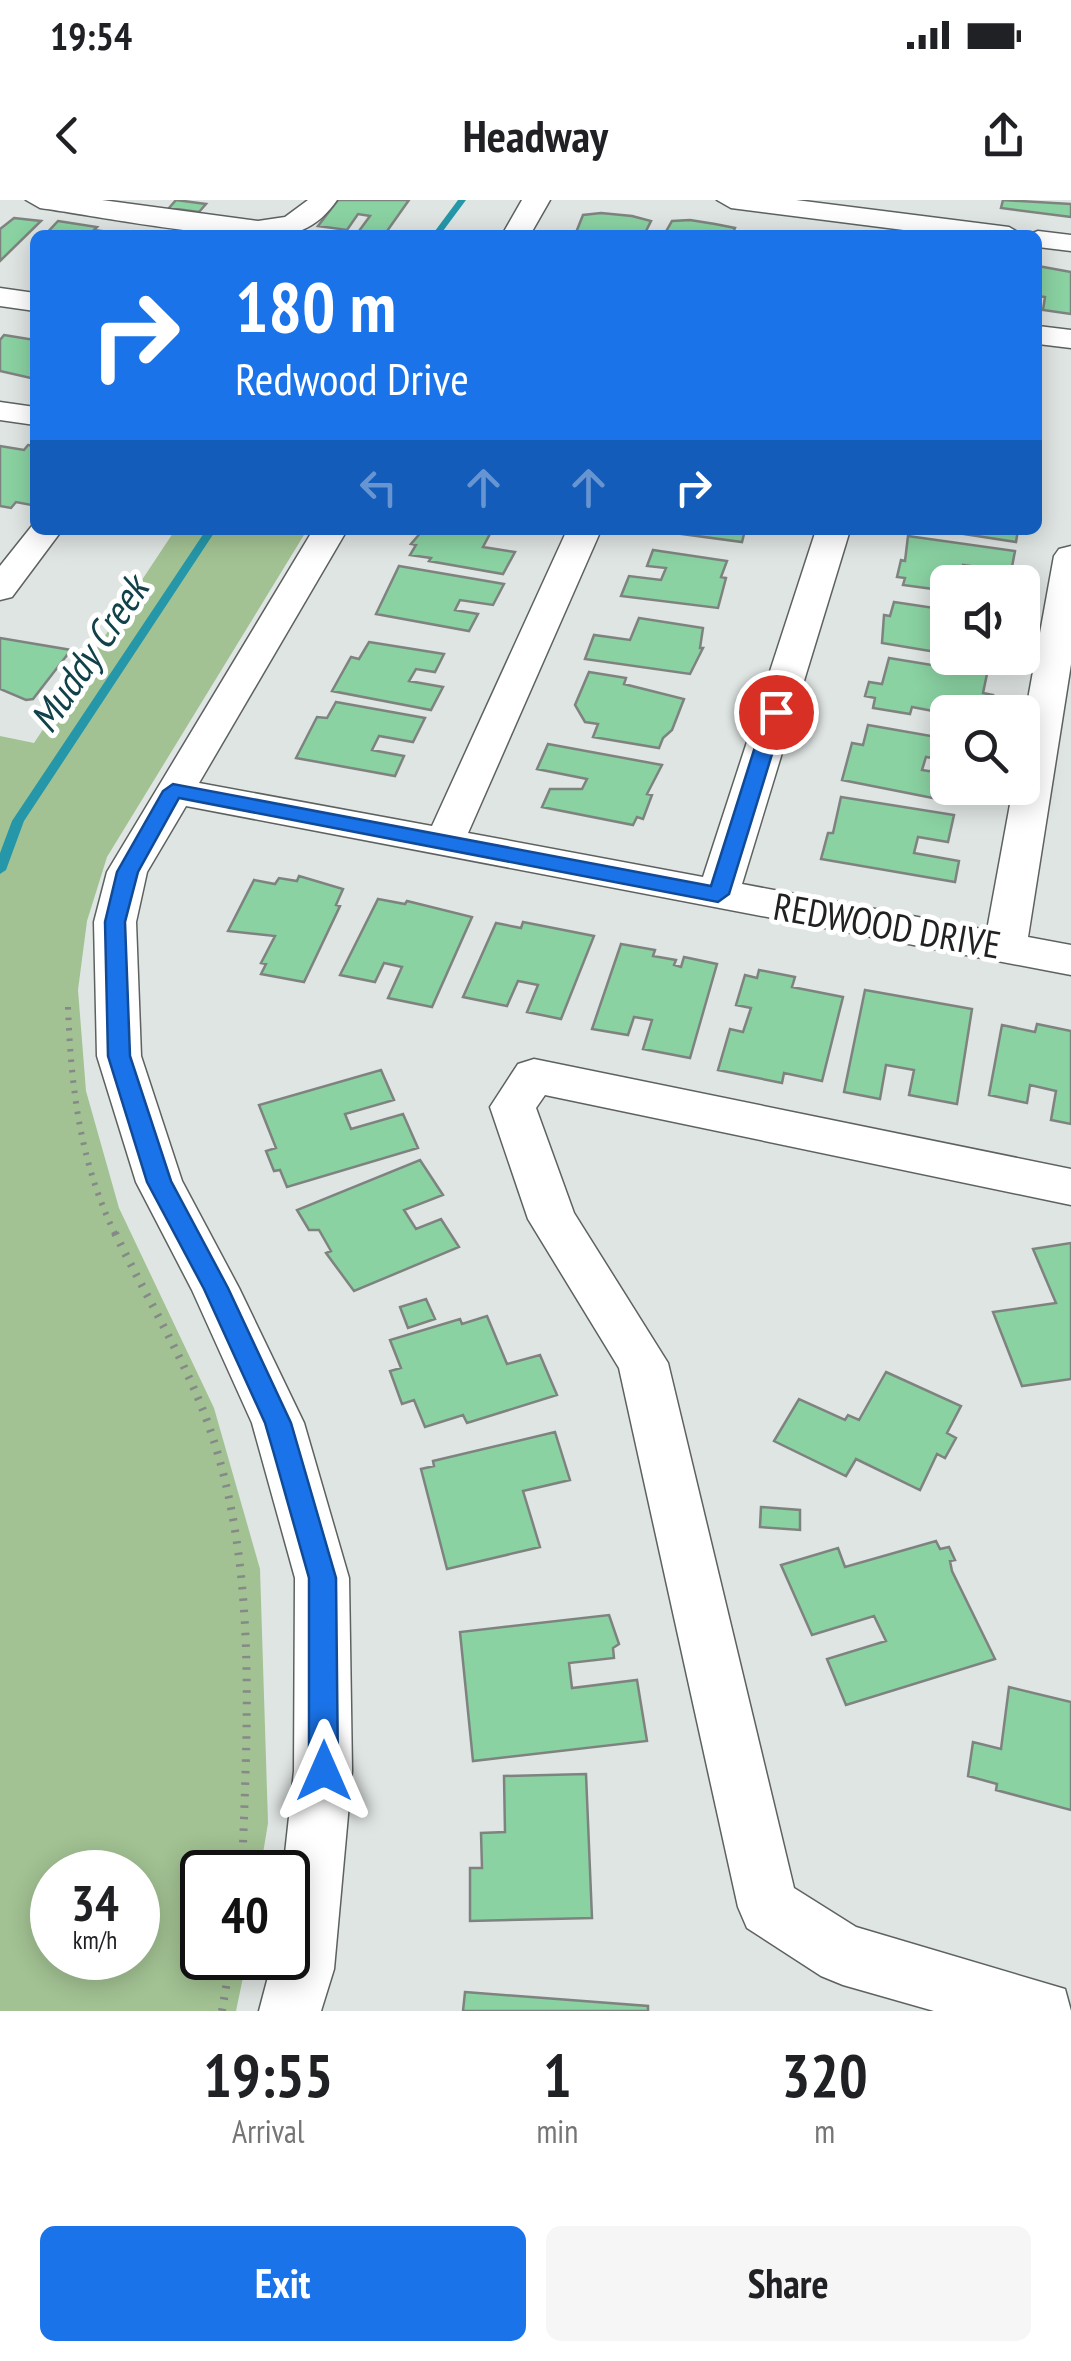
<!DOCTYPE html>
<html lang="en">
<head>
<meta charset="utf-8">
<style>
	:root { --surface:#fff; --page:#f6f6f6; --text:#202124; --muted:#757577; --accent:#1a73e8 }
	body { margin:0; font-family:"PT Sans Narrow",sans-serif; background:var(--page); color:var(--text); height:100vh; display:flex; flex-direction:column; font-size:38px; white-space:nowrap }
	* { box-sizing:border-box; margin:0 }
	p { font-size:32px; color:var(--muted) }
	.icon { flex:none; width:55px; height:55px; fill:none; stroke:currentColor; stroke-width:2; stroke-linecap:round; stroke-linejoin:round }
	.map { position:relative; height:1811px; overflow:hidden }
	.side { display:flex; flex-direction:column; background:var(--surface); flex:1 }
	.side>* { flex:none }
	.guide { position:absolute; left:30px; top:30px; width:1012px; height:305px; border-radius:15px; box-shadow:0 5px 25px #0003; background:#1a73e8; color:#fff; overflow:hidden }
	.tools { position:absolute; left:930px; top:365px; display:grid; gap:20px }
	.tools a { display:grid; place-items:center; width:110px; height:110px; border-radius:15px; background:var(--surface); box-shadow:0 5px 25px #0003; font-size:50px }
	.speed { position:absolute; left:30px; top:1650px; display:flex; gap:20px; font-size:50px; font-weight:700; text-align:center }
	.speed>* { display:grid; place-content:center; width:130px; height:130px; border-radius:50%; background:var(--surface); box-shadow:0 5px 25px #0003; line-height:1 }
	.speed small { font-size:25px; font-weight:400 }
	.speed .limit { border:5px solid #111; border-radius:15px; background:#fff; color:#111 }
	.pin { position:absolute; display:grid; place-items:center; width:85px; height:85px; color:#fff; margin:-42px; border:5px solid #fff; border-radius:50%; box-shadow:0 2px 10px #0007 }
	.me { position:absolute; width:110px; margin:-55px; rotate:0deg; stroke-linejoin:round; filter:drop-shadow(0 0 8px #0008) }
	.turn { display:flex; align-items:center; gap:35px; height:210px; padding:0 40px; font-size:45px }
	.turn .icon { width:130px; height:130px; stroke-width:2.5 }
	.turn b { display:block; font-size:70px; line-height:85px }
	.lanes { display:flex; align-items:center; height:95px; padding:0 40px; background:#0003; justify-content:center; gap:50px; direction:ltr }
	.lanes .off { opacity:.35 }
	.eta { display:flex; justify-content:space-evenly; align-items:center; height:170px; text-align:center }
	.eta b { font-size:60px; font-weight:700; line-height:70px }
	.cta { display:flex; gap:20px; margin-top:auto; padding:20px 40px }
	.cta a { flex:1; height:115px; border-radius:15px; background:var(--accent); color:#fff; font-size:40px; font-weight:700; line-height:115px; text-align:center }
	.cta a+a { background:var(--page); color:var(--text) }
	.status { display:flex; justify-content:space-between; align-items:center; height:70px; padding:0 50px; background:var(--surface); direction:ltr }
	.status svg { height:28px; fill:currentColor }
	header { display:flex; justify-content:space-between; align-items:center; height:130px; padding:0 40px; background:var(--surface); font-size:45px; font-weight:700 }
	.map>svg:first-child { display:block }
</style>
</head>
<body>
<div class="status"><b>19:54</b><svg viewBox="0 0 49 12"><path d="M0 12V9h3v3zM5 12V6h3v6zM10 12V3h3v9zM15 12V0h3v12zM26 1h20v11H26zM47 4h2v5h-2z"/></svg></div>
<header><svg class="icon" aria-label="back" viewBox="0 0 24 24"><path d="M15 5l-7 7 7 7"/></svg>Headway<svg class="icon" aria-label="share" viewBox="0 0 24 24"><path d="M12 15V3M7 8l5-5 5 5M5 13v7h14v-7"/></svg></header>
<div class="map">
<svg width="1071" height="1811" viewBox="0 0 1071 1811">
	<rect width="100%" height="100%" fill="#dfe5e3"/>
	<!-- green -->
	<path fill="#a2c293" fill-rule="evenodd" d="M175 330H307L107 657 87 721 78 790 86 891 119 1008 214 1208 260 1369 268 1623 260 1672H202V1758H247L236 1811H0V536L34 543ZM52 1672H138V1758H52Z"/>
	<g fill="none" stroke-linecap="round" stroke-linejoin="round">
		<!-- stream -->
		<path fill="#2597a9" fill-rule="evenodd" d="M458 0H466L440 35H432Z
			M206 330H216L24 621 6 670 0 674V653L12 621Z"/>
	</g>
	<!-- building -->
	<path fill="#8ad2a2" stroke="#7f8380" stroke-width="2.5" d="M176 0 206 4 199 12 169 8Z
		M338 0H409L385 34 359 31 370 16 358 14 347 30 318 26Z
		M1003 0 1071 4V17L1001 8Z
		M601 13 632 16 651 21 644 35H575L583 15Z
		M14 18 41 21 0 61V29Z
		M690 20 715 24 735 28 732 35H664L672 21Z
		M58 21 97 27 94 30 117 33 45 35Z
		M1038 66 1071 72V114L1043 110 1045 97 1038 96Z
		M4 135 35 140V179L0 171V140Z
		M28 245 35 246V300L31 305 16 302 11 308 0 306V246L24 250Z
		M423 330H492L483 347 515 352 503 374 429 361 431 358 410 355 416 345 411 344Z
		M652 330H745L742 342Z
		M938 330H1018L1016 342Z
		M908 336 1015 351 1011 372 963 365 961 373 976 376 985 382H948V391L903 385 905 378 897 377 901 360 905 361Z
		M653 350 727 361 721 377 726 378 718 408 621 396 629 376 661 380 666 368 647 366Z
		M399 366 504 384 493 405 460 400 455 410 478 414 469 431 376 414Z
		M894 402 948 410V454L882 443 884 415 890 416Z
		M639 418 703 428 700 448H703L690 474 585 459 594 435 630 440Z
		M0 438 71 450 33 499 26 500 0 489Z
		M369 442 444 454 435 472 416 469 409 481 443 487 431 510 332 491 351 457 359 459Z
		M889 458 987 474 983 493 993 495 990 512H948V521L936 519 938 512 912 507 910 514 873 508 875 498 865 496 869 482 882 484Z
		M589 472 626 478 624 484 684 499 672 530 663 538 659 548 593 537 598 524 585 522 575 505Z
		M336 502 425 518 413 542 379 536 372 550 404 556 395 576 296 558 317 517 327 518Z
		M868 525 948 539 945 560 926 557 922 570 948 574V588H956L953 602 842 580 852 543 863 545Z
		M548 544 662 565 647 594 652 595 643 619 637 617 633 625 542 607 550 589H582L587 579 537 569Z
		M841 597 954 615 948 642 918 637 914 653 959 661 955 682 821 659 828 633H833Z
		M299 676 343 689 336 705 340 706 304 782 261 774 266 764 261 763 275 736 228 731 254 680 275 684 279 678 297 681Z
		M378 699 405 704 407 701 472 717 432 807 388 798 402 767 384 763 375 782 340 775Z
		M523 722 594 736 561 819 527 812 538 785 518 781 507 806 463 797 496 723 521 728Z
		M621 744 655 750 653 756 676 760 674 765 681 767 684 757 717 764 690 858 643 849 652 820 634 817 628 835 592 829Z
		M759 770 795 777 792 787 843 797 822 881 784 873 782 883 718 870 730 829 743 832 751 808 736 805 745 775 757 778Z
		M865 790 972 809 957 904 909 895 914 870 886 865 880 899 844 892Z
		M1037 824 1071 831V924L1051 920 1056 891 1030 885 1027 903 989 895 1002 825 1035 832Z
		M381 870 394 900 345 914 351 929 403 914 418 948 287 987 280 970 274 971 266 951 276 948 259 905Z
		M420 960 443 995 404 1010 416 1029 441 1019 459 1047 354 1091 326 1053 331 1051 319 1030H309L297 1010Z
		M1071 1043V1179L1022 1186 993 1112 1056 1103 1033 1049Z
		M426 1099 435 1119 408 1128 400 1107Z
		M487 1116 507 1164 540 1155 557 1195 467 1223 463 1215 425 1227 414 1200 402 1204 390 1171 401 1168 390 1140 460 1119 462 1124Z
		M886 1172 961 1206 947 1233 956 1238 945 1258 937 1254 920 1290 856 1259 846 1276 774 1241 799 1199 845 1220 848 1215 859 1220Z
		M555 1232 570 1280 523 1291 540 1347 447 1369 421 1269 434 1266 433 1261Z
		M761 1307 800 1310V1330L760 1327Z
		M936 1341 940 1349 949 1347 955 1360 950 1361 952 1371 995 1459 846 1505 827 1459 886 1441 874 1416 812 1435 781 1365 838 1348 845 1367Z
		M609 1415 619 1444 613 1448 614 1458 569 1463 572 1488 637 1480 647 1541 473 1561 460 1432Z
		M1009 1487 1071 1502V1610L996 1590 997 1584 968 1576 973 1542 1001 1549Z
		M586 1574 592 1718 470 1721V1668H482L481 1633 505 1632 504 1576Z
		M465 1792 648 1806V1811H463Z"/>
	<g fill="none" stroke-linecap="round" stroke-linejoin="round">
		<!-- minor casing -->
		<g stroke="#5d6261" stroke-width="3">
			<path id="minor" d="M26 0H102L258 21 285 17 308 0H337C328 13 317 24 302 30 252 48 99 16 40 8Z
				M522 0H550L530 35H502Z
				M717 0H796L1009 27 1023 35H943L731 8Z
				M1038 31 1071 35V51L1038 47V35H1027Z
				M0 88 35 93V111L0 106Z
				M1038 126 1071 130V148L1038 144Z
				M0 202 35 207V225L0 220Z
				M35 322V330H62L12 397 0 400V366Z
				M313 330H347L199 583 432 626 567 330H601L468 633 703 677 816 330H850L742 684 987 730 1013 588H1022V532L1054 356 1059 349 1071 346V464L1028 737 1071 745V775L186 606 147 672 136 722 141 856 182 981 239 1088 304 1223 349 1378 352 1571 334 1769 321 1811H259L273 1758H288V1672H283L294 1571 295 1378 252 1223 192 1090 136 982 97 856 94 722 107 672Z
				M534 859 1071 969V1005L545 895 536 908 574 1013 668 1163 794 1688 856 1727 1065 1789 1071 1811H934L843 1785 821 1776 747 1728 738 1707 619 1168 528 1019 490 907 518 864Z"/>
		</g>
		<!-- path-far1 -->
		<path stroke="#858987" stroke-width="6" stroke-dasharray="2.5 8" stroke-linecap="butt" d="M68 807C71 888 80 963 116 1036"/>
		<!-- path -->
		<path stroke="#858987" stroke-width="8" stroke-dasharray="2.5 9" stroke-linecap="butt" d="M115 1033C145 1095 182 1154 206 1218 259 1361 247 1523 242 1672
			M222 1811 231 1758"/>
		<!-- minor -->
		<use href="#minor" fill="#fff" fill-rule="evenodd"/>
	</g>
	<!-- route -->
	<path fill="#1a73e8" stroke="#114b97" stroke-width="2.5" d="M776 506 785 512 729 694 718 702 179 598 138 672 125 722 130 856 171 981 228 1088 291 1223 336 1378 338 1571 334 1581 324 1585 313 1581 309 1571V1378L274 1254 265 1223 204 1089 147 982 108 856 105 722 117 672 163 591 173 584 711 686 766 512Z"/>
	<g text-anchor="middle" stroke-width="10" stroke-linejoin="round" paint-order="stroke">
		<!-- street labels -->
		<g font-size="38" fill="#202221" stroke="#fff">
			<text transform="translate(887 726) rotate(10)" y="13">REDWOOD DRIVE</text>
		</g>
		<!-- water labels -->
		<g font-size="40" font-style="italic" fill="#114149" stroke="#fff">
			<text transform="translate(89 454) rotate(-56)" y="14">Muddy Creek</text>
		</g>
	</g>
</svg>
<div class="tools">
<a><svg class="icon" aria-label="sound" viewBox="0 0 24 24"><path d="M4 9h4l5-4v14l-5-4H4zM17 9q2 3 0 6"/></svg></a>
<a><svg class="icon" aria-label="search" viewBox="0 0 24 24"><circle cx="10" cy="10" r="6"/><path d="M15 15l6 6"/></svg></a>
</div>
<div class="speed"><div>34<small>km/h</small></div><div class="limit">40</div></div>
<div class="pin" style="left:776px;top:512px;background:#d93025"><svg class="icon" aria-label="arrive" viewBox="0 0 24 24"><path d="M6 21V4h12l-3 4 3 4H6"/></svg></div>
<svg class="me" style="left:324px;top:1571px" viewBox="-20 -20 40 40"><path d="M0-17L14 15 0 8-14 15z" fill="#1a73e8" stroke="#fff" stroke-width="4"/></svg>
<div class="guide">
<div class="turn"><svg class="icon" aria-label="right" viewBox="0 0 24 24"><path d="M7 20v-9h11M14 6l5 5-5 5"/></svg><div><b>180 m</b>Redwood Drive</div></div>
<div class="lanes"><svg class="icon off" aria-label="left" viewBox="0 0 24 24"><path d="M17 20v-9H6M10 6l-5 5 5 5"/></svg><svg class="icon off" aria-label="ahead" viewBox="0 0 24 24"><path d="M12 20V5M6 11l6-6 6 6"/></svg><svg class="icon off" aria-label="ahead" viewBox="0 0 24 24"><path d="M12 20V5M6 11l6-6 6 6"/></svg><svg class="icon" aria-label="right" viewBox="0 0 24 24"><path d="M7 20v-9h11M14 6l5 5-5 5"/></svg></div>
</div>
</div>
<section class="side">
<div class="eta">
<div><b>19:55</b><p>Arrival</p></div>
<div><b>1</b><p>min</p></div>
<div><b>320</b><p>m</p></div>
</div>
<div class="cta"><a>Exit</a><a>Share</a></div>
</section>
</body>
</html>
